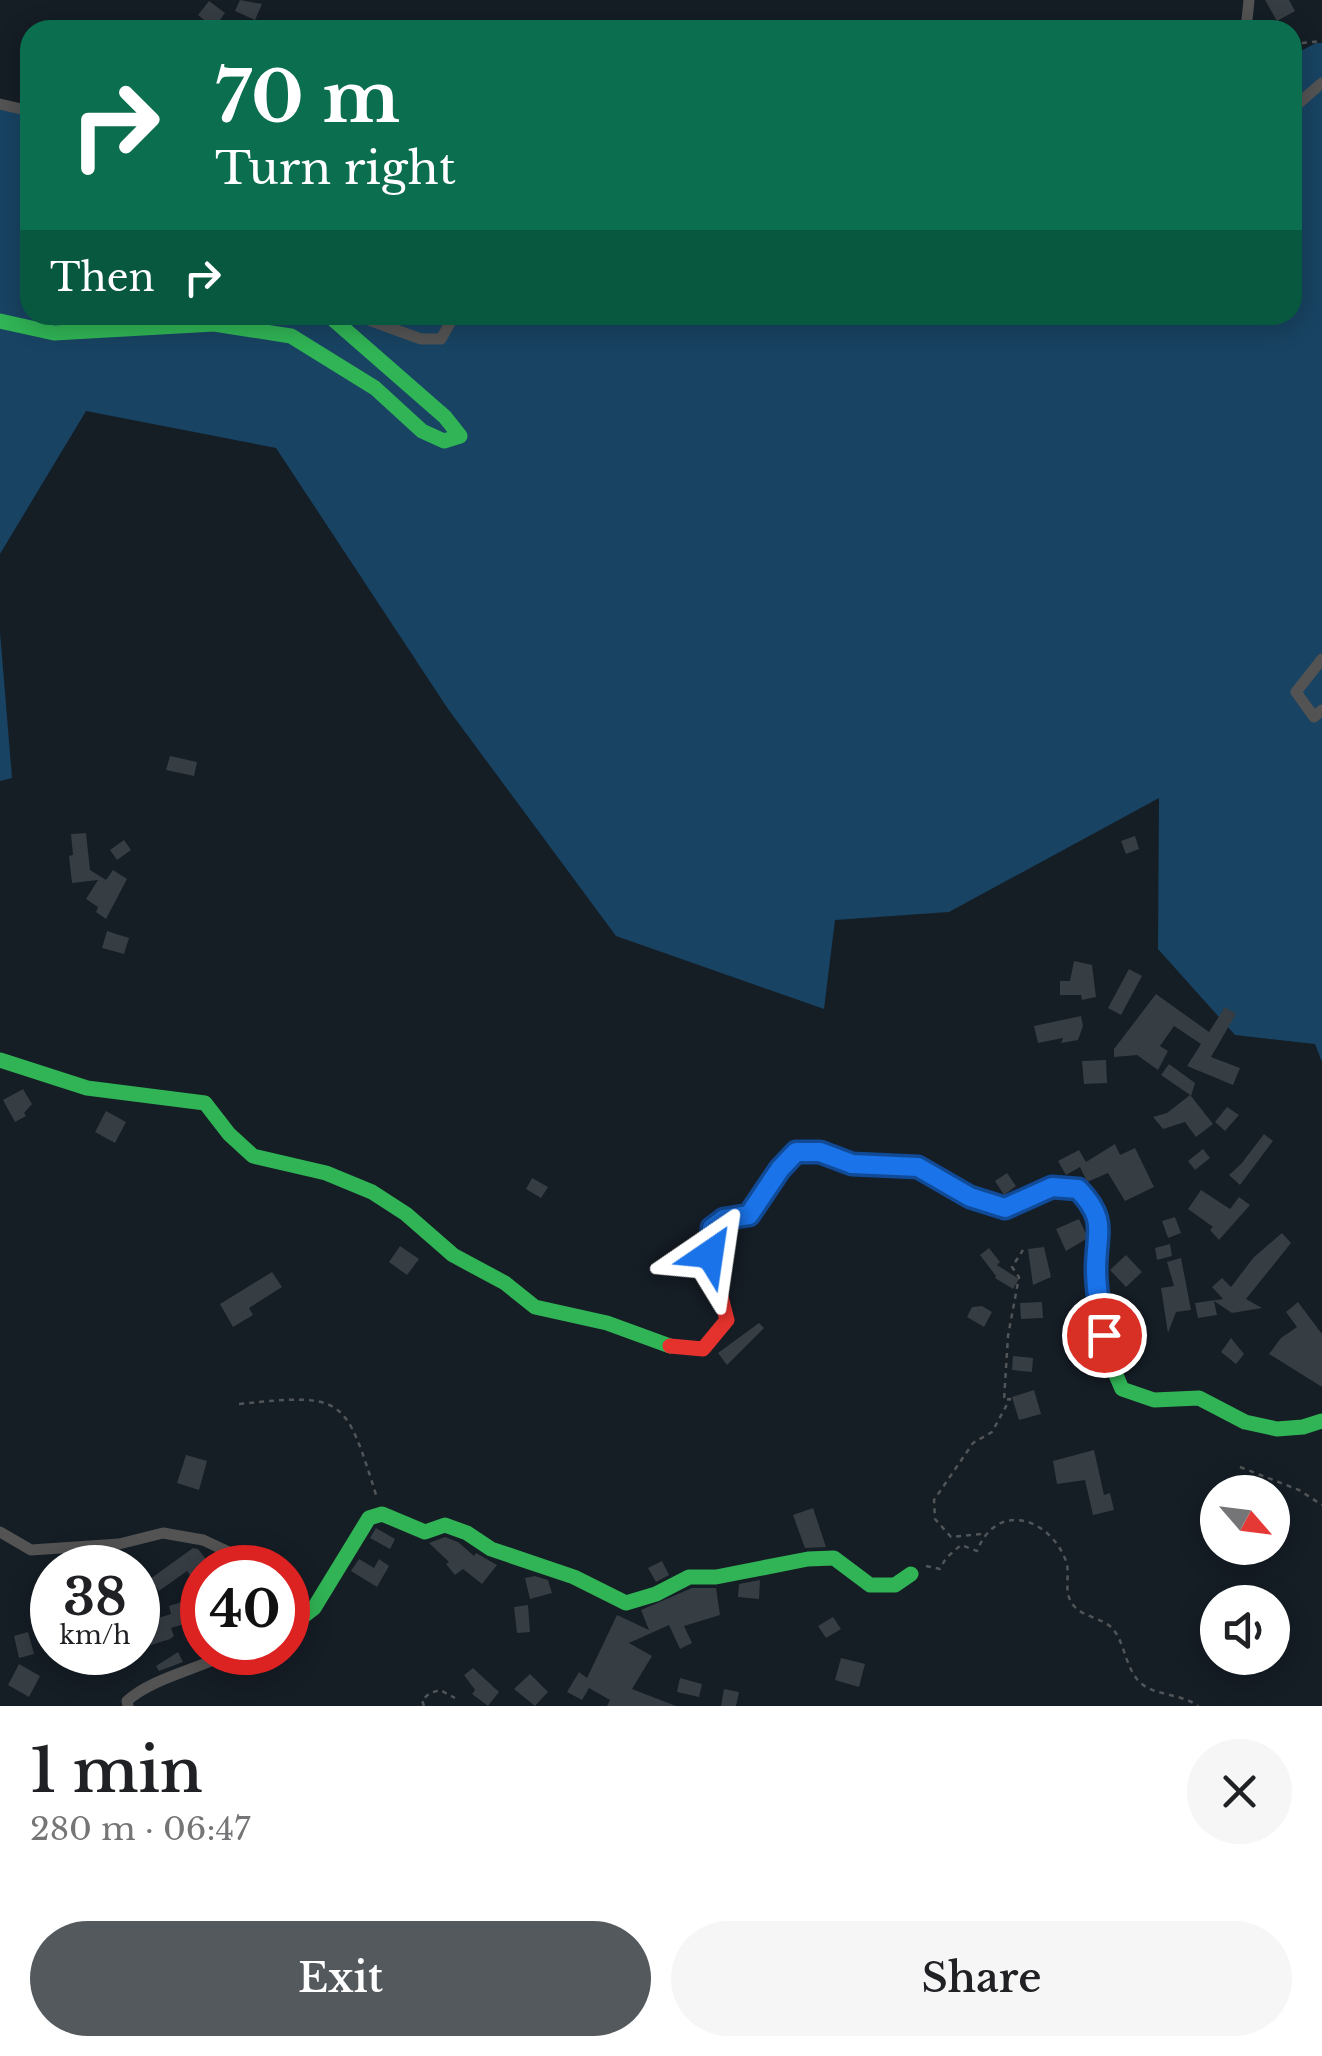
<!DOCTYPE html>
<html lang="en">
<head>
<meta charset="utf-8">
<style>
	:root { --surface:#fff; --page:#f6f6f6; --text:#202124; --muted:#757577; --accent:#54595e }
	body { margin:0; font-family:"Libre Baskerville",serif; background:var(--page); color:var(--text); height:100vh; display:flex; flex-direction:column; font-size:38px; white-space:nowrap }
	* { box-sizing:border-box; margin:0 }
	p { font-size:32px; color:var(--muted) }
	.icon { flex:none; width:55px; height:55px; fill:none; stroke:currentColor; stroke-width:2; stroke-linecap:round; stroke-linejoin:round }
	.map { position:relative; height:1706px; overflow:hidden }
	.sheet { display:flex; flex-direction:column; background:var(--surface); flex:1 }
	.sheet>* { flex:none }
	.banner { position:absolute; left:20px; top:20px; width:1282px; height:305px; border-radius:30px; box-shadow:0 5px 25px #0003; background:#0b6e4f; color:#fff; overflow:hidden }
	.needle { width:65px; rotate:118deg }
	.fabs { position:absolute; left:1200px; top:1475px; display:grid; gap:20px }
	.fabs a { display:grid; place-items:center; width:90px; height:90px; border-radius:50%; background:var(--surface); box-shadow:0 5px 25px #0003; font-size:50px }
	.speed { position:absolute; left:30px; top:1545px; display:flex; gap:20px; font-size:50px; font-weight:700; text-align:center }
	.speed>* { display:grid; place-content:center; width:130px; height:130px; border-radius:50%; background:var(--surface); box-shadow:0 5px 25px #0003; line-height:1 }
	.speed small { font-size:25px; font-weight:400 }
	.speed .limit { border:15px solid #d22; background:#fff; color:#111 }
	.pin { position:absolute; display:grid; place-items:center; width:85px; height:85px; color:#fff; margin:-42px; border:5px solid #fff; border-radius:50%; box-shadow:0 2px 10px #0007 }
	.me { position:absolute; width:110px; margin:-55px; rotate:32deg; stroke-linejoin:round; filter:drop-shadow(0 0 8px #0008) }
	.turn { display:flex; align-items:center; gap:35px; height:210px; padding:0 30px; font-size:45px }
	.turn .icon { width:130px; height:130px; stroke-width:2.5 }
	.turn b { display:block; font-size:70px; line-height:85px }
	.then { display:flex; align-items:center; height:95px; padding:0 30px; background:#0003; gap:20px; font-size:38px }
	.round { display:grid; place-items:center; flex:none; width:105px; height:105px; border-radius:52px; background:var(--page) }
	.overview { display:flex; align-items:center; justify-content:space-between; height:170px; padding:0 30px }
	h1 { font-size:60px; font-weight:600; line-height:75px }
	.cta { display:flex; gap:20px; margin-top:auto; padding:20px 30px }
	.cta a { flex:1; height:115px; border-radius:60px; background:var(--accent); color:#fff; font-size:40px; font-weight:600; line-height:115px; text-align:center }
	.cta a+a { background:var(--page); color:var(--text) }
	.map>svg:first-child { display:block }
</style>
</head>
<body>
<div class="map">
<svg width="1322" height="1706" viewBox="0 0 1322 1706">
	<rect width="100%" height="100%" fill="#151d25"/>
	<!-- forest -->
	<path fill="#184362" d="M1316 43H1322V1062L1315 1044 1235 1035 1158 949 1159 798 949 912 835 920 824 1009 616 936 448 709 276 448 86 411 0 554V104L30 117V315H1292L1293 55Z
		M0 632 12 778 0 781Z"/>
	<!-- building -->
	<path fill="#363d43" d="M240 0 262 4 255 20 235 11Z
		M1265 0H1289L1295 11 1277 21Z
		M209 1 225 13 214 28 198 15Z
		M170 756 197 762 194 776 166 770Z
		M86 833 90 870 106 880 113 870 127 879 106 919 96 912 98 907 86 899 98 880 72 883 69 856 73 855 71 834Z
		M1135 836 1139 849 1126 854 1121 841Z
		M124 840 131 850 117 860 110 850Z
		M107 931 129 938 124 954 102 948Z
		M1074 961 1092 965 1096 997 1082 1000 1081 995H1060V981H1070Z
		M1129 969 1142 976 1121 1015 1108 1008Z
		M1156 994 1209 1032 1225 1007 1236 1014 1211 1057 1240 1068 1233 1085 1187 1066 1201 1044 1174 1026 1160 1046 1168 1051 1158 1070 1137 1055 1114 1057V1049Z
		M1081 1016 1083 1026 1078 1040 1061 1043 1063 1038 1038 1043 1034 1026Z
		M1106 1060 1107 1083 1084 1084 1082 1061Z
		M1169 1064 1195 1083 1191 1096 1213 1124 1196 1137 1185 1122 1163 1129 1153 1117 1167 1113 1190 1095 1161 1075Z
		M23 1089 32 1104 24 1113 26 1116 15 1122 3 1100Z
		M1227 1107 1239 1115 1225 1131 1215 1122Z
		M106 1111 126 1122 115 1143 95 1132Z
		M1264 1134 1273 1141 1240 1185 1229 1175 1241 1164Z
		M1115 1144 1120 1155 1135 1148 1154 1187 1125 1201 1108 1173 1087 1182 1080 1167 1066 1175 1058 1161 1079 1150 1086 1162Z
		M1203 1149 1210 1158 1195 1170 1188 1161Z
		M1007 1173 1016 1186 1004 1195 995 1181Z
		M532 1178 548 1187 541 1198 526 1189Z
		M1201 1190 1230 1209 1239 1197 1250 1205 1219 1240 1210 1230 1213 1227 1188 1209Z
		M1175 1217 1181 1233 1168 1238 1162 1221Z
		M1079 1219 1088 1238 1066 1251 1056 1229Z
		M1282 1233 1291 1243 1246 1299 1262 1308 1232 1313 1214 1301 1217 1315 1198 1318 1195 1303 1223 1299 1212 1287 1222 1278 1231 1287 1254 1257Z
		M1170 1244 1172 1256 1157 1260 1155 1248Z
		M400 1246 419 1259 407 1275 389 1262Z
		M1044 1247 1051 1277 1033 1285 1028 1249Z
		M989 1248 1000 1262 997 1265 1019 1279 1013 1289 995 1278 996 1276 980 1255Z
		M1126 1255 1142 1272 1126 1287 1110 1270Z
		M1181 1258 1191 1310 1176 1312 1168 1333 1161 1288 1174 1286 1167 1262Z
		M272 1272 282 1287 249 1308 253 1315 233 1327 220 1304Z
		M1042 1302 1043 1318 1021 1319 1020 1303Z
		M1298 1302 1322 1334V1387L1269 1354 1281 1338 1297 1327 1286 1312Z
		M982 1306 992 1312 984 1327 967 1317 972 1307Z
		M759 1323 764 1328 727 1365 718 1353Z
		M1231 1338 1244 1354 1236 1364 1221 1352Z
		M1013 1356 1033 1358 1032 1372 1012 1370Z
		M1034 1390 1041 1414 1019 1420 1012 1397Z
		M1094 1450 1104 1495 1110 1493 1114 1510 1093 1515 1085 1480 1057 1484 1053 1461Z
		M186 1455 207 1461 199 1490 177 1483Z
		M813 1508 826 1547 805 1548 793 1515Z
		M376 1528 395 1539 390 1549 370 1538Z
		M445 1537 458 1542 474 1556 476 1553 497 1565 482 1584 463 1569 455 1575 446 1564 449 1562 429 1543Z
		M193 1548 198 1549 208 1562 202 1566V1593L187 1571 159 1591 150 1579Z
		M359 1559 374 1568 379 1559 389 1566 377 1587 351 1571Z
		M662 1561 669 1575 656 1582 648 1568Z
		M535 1576 548 1580 552 1593 530 1599 525 1578Z
		M760 1580 759 1599 738 1597 739 1584Z
		M692 1588H716L720 1615 684 1626 692 1643 680 1649 669 1625 629 1643 652 1656 632 1689 676 1706H607L610 1700 589 1688 582 1700 567 1692 579 1672 587 1678 617 1615 649 1630 641 1610Z
		M202 1596V1619L171 1628 174 1636 170 1639 138 1649V1634L155 1628 152 1620 171 1614 169 1606Z
		M528 1605 530 1632 517 1633 514 1607Z
		M833 1617 841 1629 826 1638 818 1626Z
		M28 1632 34 1654 19 1658 14 1636Z
		M178 1652 183 1662 159 1671 156 1666Z
		M841 1658 865 1664 859 1687 835 1680Z
		M19 1664 40 1676 29 1697 8 1685Z
		M473 1668 499 1692 488 1706 472 1694 475 1690 464 1675Z
		M530 1674 548 1692 535 1706 514 1689Z
		M680 1678 702 1684 699 1697 677 1692Z
		M724 1689 739 1692 736 1706H721Z"/>
	<g fill="none" stroke-linecap="round" stroke-linejoin="round">
		<!-- path -->
		<path stroke="#515557" stroke-width="2.5" stroke-dasharray="5 5" stroke-linecap="butt" d="M1292 44 1322 41
			M239 1404C345 1393 345 1396 377 1498
			M1240 1467 1299 1490 1322 1505
			M981 1534 951 1537 935 1519 934 1500 973 1443 992 1432 1010 1399 1004 1400 1008 1336 1019 1277 1012 1267 1023 1250
			M926 1566 940 1569 946 1558 961 1545 977 1551C997 1500 1050 1518 1066 1561 1071 1575 1062 1593 1074 1606 1083 1617 1103 1618 1113 1629 1126 1645 1125 1670 1142 1684 1156 1696 1180 1693 1198 1706
			M424 1706 422 1700 430 1693 440 1690 455 1698"/>
		<!-- street -->
		<path stroke="#525352" stroke-width="11" d="M1246 30 1249 0
			M0 104 30 111
			M1292 109 1322 83
			M355 315 421 339H441L450 323 435 315
			M1322 659 1296 692 1314 717 1322 710
			M0 1532 31 1550 119 1544 163 1533 203 1540 233 1554 244 1568
			M128 1706 127 1701C152 1678 199 1669 231 1652"/>
		<!-- fast -->
		<path stroke="#30b455" stroke-width="15" d="M0 321 54 333 214 324 291 336 375 388 422 431 444 441 460 436 445 417 334 320 350 315
			M0 1060 87 1088 205 1103 229 1134 253 1156 326 1173 372 1192 406 1214 453 1255 505 1283 535 1307 607 1323 670 1346
			M792 1157 796 1152H820L853 1164 918 1167 970 1197 1005 1208 1053 1187 1078 1189C1113 1225 1093 1255 1097 1299 1100 1331 1109 1360 1122 1389L1154 1400 1199 1398 1245 1422 1277 1429 1303 1427 1322 1421
			M288 1628 314 1608 369 1518 382 1514 425 1532 445 1525 467 1533 491 1549 574 1577 626 1603 656 1594 689 1577H716L808 1559 834 1558 870 1585H895L911 1574"/>
		<!-- jam -->
		<path stroke="#e5322d" stroke-width="15" d="M670 1346 703 1349 727 1320 710 1254 712 1229 724 1219 749 1215 792 1157"/>
	</g>
	<g fill="none" stroke-linecap="round" stroke-linejoin="round">
		<!-- route casing -->
		<g stroke="#114b97" stroke-width="25">
			<path id="route" d="M710 1254 712 1228 724 1219 749 1215 780 1169 796 1152H820L852 1164 918 1167 970 1197 1005 1208 1052 1187 1078 1189C1108 1220 1096 1232 1096 1270 1096 1292 1101 1314 1104 1335"/>
		</g>
		<!-- route -->
		<use href="#route" stroke="#1a73e8" stroke-width="18"/>
	</g>
</svg>
<div class="fabs">
<a><svg class="needle" viewBox="-14 -14 28 28"><path d="M0-13l5 13h-10z" fill="#e53935"/><path d="M0 13l5-13h-10z" fill="#757577"/></svg></a>
<a><svg class="icon" aria-label="sound" viewBox="0 0 24 24"><path d="M4 9h4l5-4v14l-5-4H4zM17 9q2 3 0 6"/></svg></a>
</div>
<div class="speed"><div>38<small>km/h</small></div><div class="limit">40</div></div>
<div class="pin" style="left:1104px;top:1335px;background:#d93025"><svg class="icon" aria-label="arrive" viewBox="0 0 24 24"><path d="M6 21V4h12l-3 4 3 4H6"/></svg></div>
<svg class="me" style="left:710px;top:1254px" viewBox="-20 -20 40 40"><path d="M0-17L14 15 0 8-14 15z" fill="#1a73e8" stroke="#fff" stroke-width="4"/></svg>
<div class="banner">
<div class="turn"><svg class="icon" aria-label="right" viewBox="0 0 24 24"><path d="M7 20v-9h11M14 6l5 5-5 5"/></svg><div><b>70 m</b>Turn right</div></div>
<div class="then">Then<svg class="icon" aria-label="right" viewBox="0 0 24 24"><path d="M7 20v-9h11M14 6l5 5-5 5"/></svg></div>
</div>
</div>
<section class="sheet">
<div class="overview"><div><h1>1 min</h1><p>280 m · 06:47</p></div><a class="round"><svg class="icon" aria-label="close" viewBox="0 0 24 24"><path d="M6 6l12 12M18 6L6 18"/></svg></a></div>
<div class="cta"><a>Exit</a><a>Share</a></div>
</section>
</body>
</html>
